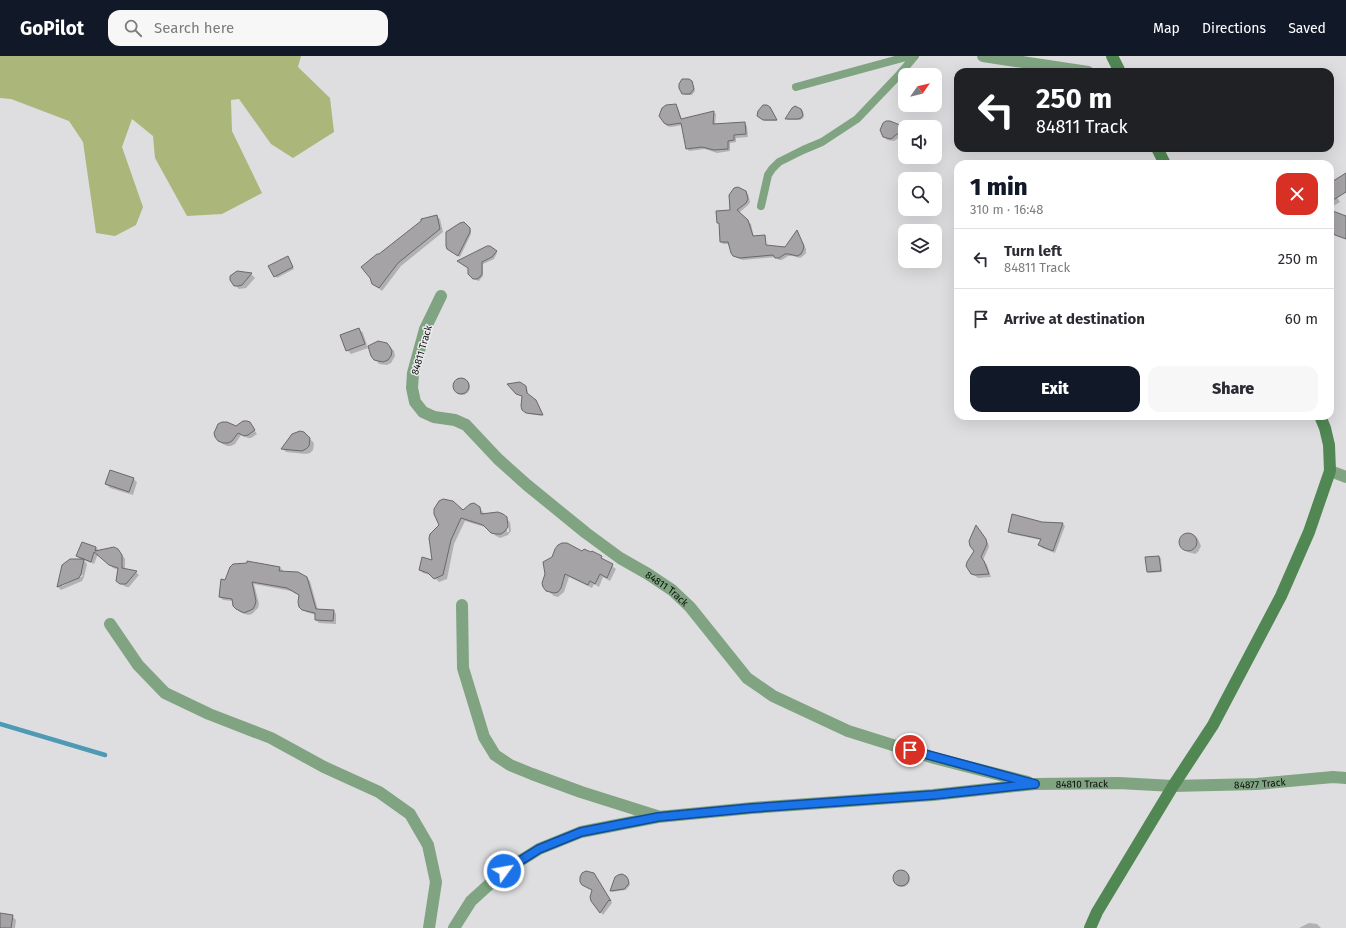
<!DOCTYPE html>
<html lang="en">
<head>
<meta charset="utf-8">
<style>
	:root { --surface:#fff; --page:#f7f7f7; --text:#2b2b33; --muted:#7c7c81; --line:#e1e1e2; --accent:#111827 }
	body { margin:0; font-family:"Fira Sans",sans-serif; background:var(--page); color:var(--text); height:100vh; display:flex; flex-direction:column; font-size:15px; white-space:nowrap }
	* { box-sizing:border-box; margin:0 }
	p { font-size:13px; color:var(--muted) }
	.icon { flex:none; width:22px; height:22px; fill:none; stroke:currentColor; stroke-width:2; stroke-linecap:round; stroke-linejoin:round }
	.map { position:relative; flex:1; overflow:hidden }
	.details { position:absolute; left:954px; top:104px; width:380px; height:260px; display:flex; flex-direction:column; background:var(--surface); border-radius:12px; box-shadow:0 4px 16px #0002 }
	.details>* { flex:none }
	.banner { position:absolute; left:954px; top:12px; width:380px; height:84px; border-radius:12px; box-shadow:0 4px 16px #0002; background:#202124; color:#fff; overflow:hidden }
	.needle { width:26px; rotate:56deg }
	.buttons { position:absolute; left:898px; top:12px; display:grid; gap:8px }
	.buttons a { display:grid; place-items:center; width:44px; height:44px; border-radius:8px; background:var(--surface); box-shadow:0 4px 16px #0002; font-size:20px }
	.pin { position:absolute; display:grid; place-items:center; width:34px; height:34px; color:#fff; margin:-17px; border:2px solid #fff; border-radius:50%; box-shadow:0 1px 4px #0007 }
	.me { position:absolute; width:44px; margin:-22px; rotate:58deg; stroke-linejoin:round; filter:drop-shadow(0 0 3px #0008) }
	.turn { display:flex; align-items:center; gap:14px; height:84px; padding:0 16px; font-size:18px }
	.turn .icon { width:52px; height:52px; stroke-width:2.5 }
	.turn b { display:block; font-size:28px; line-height:34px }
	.round { display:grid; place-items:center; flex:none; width:42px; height:42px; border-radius:12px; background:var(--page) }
	.head { display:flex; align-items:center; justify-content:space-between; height:68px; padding:0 16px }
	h1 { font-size:24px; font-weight:800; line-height:30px; color:var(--accent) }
	.action { display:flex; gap:8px; margin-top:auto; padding:8px 16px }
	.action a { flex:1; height:46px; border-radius:12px; background:var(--accent); color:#fff; font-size:16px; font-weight:800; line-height:46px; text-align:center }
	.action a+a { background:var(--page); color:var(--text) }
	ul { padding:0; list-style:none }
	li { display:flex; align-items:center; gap:12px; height:60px; padding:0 16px; border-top:1px solid var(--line) }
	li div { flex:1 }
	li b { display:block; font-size:15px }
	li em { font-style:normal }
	header { display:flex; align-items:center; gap:24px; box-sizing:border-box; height:56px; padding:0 20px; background:var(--accent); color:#fff }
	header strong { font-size:19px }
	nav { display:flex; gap:22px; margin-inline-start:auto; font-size:14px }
	.search { width:280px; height:36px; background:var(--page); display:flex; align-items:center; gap:10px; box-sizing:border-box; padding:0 14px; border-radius:12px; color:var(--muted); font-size:15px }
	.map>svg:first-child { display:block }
</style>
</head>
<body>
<header>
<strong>GoPilot</strong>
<div class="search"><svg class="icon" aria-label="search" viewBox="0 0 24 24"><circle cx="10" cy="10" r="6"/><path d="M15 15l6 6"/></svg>Search here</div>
<nav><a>Map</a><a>Directions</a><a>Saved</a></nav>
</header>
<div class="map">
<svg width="1346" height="872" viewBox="0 0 1346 872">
	<rect width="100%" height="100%" fill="#dedee1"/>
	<!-- green -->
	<path fill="#abb67b" d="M0 0H301L298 11 330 42 334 76 293 102 271 88 239 43 231 44 232 75 262 137 222 158 187 160 155 102 153 80 132 63 122 91 143 151 136 169 115 180 96 177 83 86 69 65 11 43 0 42Z"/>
	<!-- shadow -->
	<path fill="#0003" fill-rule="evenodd" d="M692 26 693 28 695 35 692 39H685L683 37Z
		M675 49 678 52 682 64 713 56 716 58 715 69 744 67 747 70 748 81 736 82V86L730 87V95L717 97 705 93 689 95 687 92 683 69 671 71 667 70 662 64 660 60 662 53Z
		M763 50 771 54 777 65H765L760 62 759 55Z
		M801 53 803 55 804 61 802 63 800 64H788L787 63Z
		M883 68 905 72V80L900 81 894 85 887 84 882 78V70Z
		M1330 130 1340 146 1330 152Z
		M745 136 748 138 750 146 748 149 739 157 751 168 754 181 765 180 766 181H765L766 194H768L767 182 768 190 786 192 797 176 806 193V197L803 200 800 202 793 200H788L782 204H779L776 201 743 204 737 202 732 197 730 188H723L721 186 720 168 718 166 731 155Z
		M436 160 440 163 443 176 401 210 382 235 377 231 373 227 380 199Z
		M463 167 471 174V178L460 201 450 195Z
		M496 196 497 197 494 203 483 208V220L479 225 476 224 469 218V212Z
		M289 203 294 213 277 222 270 211Z
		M237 216 251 218 255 222 246 232 239 233 235 229Z
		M359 273 363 277 368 292 351 298 347 294Z
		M387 288 394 295 395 300 391 307 387 309 379 308 375 303Z
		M454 331a8 8 0 1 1 16 0a8 8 0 1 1-16 0Z
		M523 328 527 332 528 339 535 344 542 360 529 358 525 355 523 341 519 339 509 329Z
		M250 368 257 378 251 382H248L241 379 235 388 231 390H227L223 388 219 384 215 377 218 369 236 371Z
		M304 377 314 387 313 394 310 397 306 398 286 396 283 393Z
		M133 423 137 426 133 439 110 432 106 428Z
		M477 449 483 456 484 459 506 462 507 476H509L508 464 510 466 511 475 508 479 500 482 496 480 488 472 465 465 454 488 447 523 439 526 433 520 423 517 420 514 433 505 463 455Z
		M1042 466 1063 468 1065 470 1055 497 1042 492 1040 489 1041 484 1012 478 1009 476Z
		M978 473 988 487 989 491 983 504 987 509 991 521 978 522 971 517Z
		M1186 478 1194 479 1198 483 1201 490 1198 496 1195 498 1188 496 1184 492 1180 486 1181 482Z
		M96 491 99 495 120 496 125 503V514L136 516 139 519 129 531H126L117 525 119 514 113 512 98 498 94 508 84 504 87 508 84 521 82 525 61 534 58 531 62 514 82 504 77 500ZM83 519V520L62 530V528Z
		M583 496 601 501 616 513 610 525 603 521 599 531 594 528 592 532 569 521 564 536 558 541 554 540 548 535Z
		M1159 501 1161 502 1162 516 1149 517 1148 516Z
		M280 512 283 514 282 516 307 522 310 525 318 554 334 555 336 558V568L319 567 316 564V559L306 556 300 550V540L291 535 254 528 259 548 258 552 252 558 248 559 240 556 237 553 233 545 223 544 220 541 226 525Z
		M894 823a8 8 0 1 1 16 0a8 8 0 1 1-16 0Z
		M594 818 612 847 603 859 592 845 593 835 583 829Z
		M627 822 630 829 626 834 612 836 611 835Z
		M0 858 12 860 16 864 15 872H0Z
		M1309 867 1317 868 1321 872H1299Z"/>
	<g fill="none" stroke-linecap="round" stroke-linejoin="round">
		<!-- stream -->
		<path stroke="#4e9ab4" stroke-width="4.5" d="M0 668 105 699"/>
	</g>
	<!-- building -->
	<path fill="#a5a3a5" stroke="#69686a" d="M682 23H689L692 25 694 33 690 38H682L679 32V28Z
		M676 48 681 63 714 55 713 68 745 66 746 78 734 79V84L728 85V93L714 94 702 91 686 93 681 67 668 69 664 67 659 60 662 52 666 49Z
		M763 49H767L770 51 777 64H763L757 60 758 55Z
		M795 50 801 53 803 59 801 62 798 63H785L792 52Z
		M886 65H890L905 71V78H897L891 83 883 81 880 74 883 67Z
		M1346 117V136L1330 146V127Z
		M738 131 746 135 748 143 746 147 737 154 748 164 753 180 765 179 766 189 785 191 797 174 804 190 803 194 801 198 797 200 789 198H785L779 202H775L773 199 740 202 733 200 731 197 728 186H720L719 167H717L716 155 730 154 729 139 734 132Z
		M1330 154 1346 160V183L1335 179 1332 175 1330 171Z
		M437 159 440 173 398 207 379 232 372 228 370 222 361 211 377 198H379L421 165V163Z
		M464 166 470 172V176L458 200 447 193 446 190V176L460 167Z
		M487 190H490L497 195 492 201 482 206V218L480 221 477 223H473L468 218V212L457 205Z
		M288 200 293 211 274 221 268 210Z
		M237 215 252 217 242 229 238 230H234L230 224V220Z
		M359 272 365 288 346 295 340 279Z
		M378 285 387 287 390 291 392 295 391 300 388 304 383 306 374 304 371 300 368 290Z
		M453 330a8 8 0 1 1 16 0a8 8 0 1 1-16 0Z
		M520 326 526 330 527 337 536 344 543 359 526 357 522 354 521 350 522 340 516 338 507 328Z
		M243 365H247L250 366 255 374 248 379 244 380 238 377 232 385 228 387H223L218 385 215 381 214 377 218 368 222 366H227L236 370Z
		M300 375 304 376 310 382 309 390 306 393 302 395 281 393 292 378Z
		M110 414 134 422 129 436 105 428Z
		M443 443 453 445 463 454 470 448 474 447 480 451 481 458 498 456 503 458 507 461 508 471 505 475 501 478H496L491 477 483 469 461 462 451 484 443 519 434 523 428 517 419 514 422 501 432 504 429 482 430 478 439 469 434 458V453L439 445Z
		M1012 458 1042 466 1063 467 1053 495 1038 489 1041 483 1008 476Z
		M976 469 986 483 987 488 981 501 984 505 989 518 975 519 971 518 966 510 967 506 974 495 970 490 969 485Z
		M1179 486a9 9 0 1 1 18 0a9 9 0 1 1-18 0Z
		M82 486 96 491 95 495 114 491 118 493 122 499V512L137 515 126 528H120L116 525 118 512 109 509 94 496 91 506 76 500Z
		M562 487H567L582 495 584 493 591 496 592 495 602 500 601 502 613 508 607 522 600 518 595 528 590 525 588 529 565 518 561 532 558 536 554 537 546 535 543 531 542 527 545 518 543 506 552 501 555 493 558 489Z
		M1159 500 1161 515 1147 516 1145 501Z
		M70 503H84L81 518 79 522 57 531 62 509Z
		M247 505 280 511 279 515 298 516 307 521 316 553 334 554 333 565 315 564V557L302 554 299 551 298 546 299 539 287 532 252 526 256 545 255 549 253 553 244 557 236 553 233 550 232 543 219 541 221 523 225 524 230 511 233 508 247 507Z
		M893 822a8 8 0 1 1 16 0a8 8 0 1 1-16 0Z
		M586 815 594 817 611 845 609 844 600 857 591 845 590 841 592 834 582 829 580 826V821L582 817Z
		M622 818 626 820 628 823 629 827 627 830 624 833 610 835 615 821 618 819Z
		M0 857 13 859 11 872H0Z"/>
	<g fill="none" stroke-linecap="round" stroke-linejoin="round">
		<!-- lane -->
		<path stroke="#80a481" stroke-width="8" d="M796 31 910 0
			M761 150 768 119 772 113 779 106 803 94 822 86 857 63 898 20 915 0"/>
		<!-- street -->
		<g stroke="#80a481" stroke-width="12">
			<path d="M983 0 1088 16"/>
			<path id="s1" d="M441 240 425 273 413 317 412 332 415 346 423 356 434 361 455 364 466 369 498 403 527 429 586 477 620 502 648 518 672 534 690 551 747 622 773 640 848 675 934 702 1028 726"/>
			<path d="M1330 415 1346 421"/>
			<path d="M462 549 463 612 484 681 495 699 510 709 532 718 581 736 657 760"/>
			<path d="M110 568 138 609 165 637 209 658 271 682 324 711 379 736 410 758 428 789 436 826 429 872"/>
			<path id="s2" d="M454 872 471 845 504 815 539 793 581 776 658 761 752 752 933 739 1035 728 1119 727 1173 730 1257 728 1333 721 1346 722"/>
		</g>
		<!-- secondary -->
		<path stroke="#508753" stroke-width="12" d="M1112 0 1120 16
			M1157 92 1165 108
			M1090 872 1097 856 1173 730 1213 669 1281 540 1309 476 1330 415 1329 389 1325 372 1320 360"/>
	</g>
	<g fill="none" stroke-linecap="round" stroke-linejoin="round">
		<!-- route casing -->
		<g stroke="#114b97" stroke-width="10">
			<path id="route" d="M504 815 539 793 581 776 658 761 752 752 933 739 1035 728 910 694"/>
		</g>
		<!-- route -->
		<use href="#route" stroke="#1a73e8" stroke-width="7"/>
	</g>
	<g text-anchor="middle" stroke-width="3" stroke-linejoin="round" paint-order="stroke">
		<!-- street labels -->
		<g font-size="10" fill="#0c0c0d" stroke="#ebecee">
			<text transform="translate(421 294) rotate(-74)" y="4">84811 Track</text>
			<text dy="4" stroke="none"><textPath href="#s1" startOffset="430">84811 Track</textPath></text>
			<text dy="4" stroke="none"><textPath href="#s2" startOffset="667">84810 Track</textPath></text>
			<text dy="4" stroke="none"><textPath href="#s2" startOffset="845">84877 Track</textPath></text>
		</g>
	</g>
</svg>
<div class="buttons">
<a><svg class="needle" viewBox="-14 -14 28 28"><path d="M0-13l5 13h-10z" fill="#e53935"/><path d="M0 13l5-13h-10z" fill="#7c7c81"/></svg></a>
<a><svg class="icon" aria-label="sound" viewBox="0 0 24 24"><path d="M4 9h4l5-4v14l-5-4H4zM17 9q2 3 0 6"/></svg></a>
<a><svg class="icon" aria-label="search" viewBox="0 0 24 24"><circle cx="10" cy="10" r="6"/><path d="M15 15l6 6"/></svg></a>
<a><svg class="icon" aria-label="layers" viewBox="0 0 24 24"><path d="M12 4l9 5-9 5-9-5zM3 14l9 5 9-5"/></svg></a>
</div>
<div class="pin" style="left:910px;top:694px;background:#d93025"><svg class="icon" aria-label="arrive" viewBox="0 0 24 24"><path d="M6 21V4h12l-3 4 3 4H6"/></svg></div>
<svg class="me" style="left:504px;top:815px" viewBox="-20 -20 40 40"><circle r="17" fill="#1a73e8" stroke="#fff" stroke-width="3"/><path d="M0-11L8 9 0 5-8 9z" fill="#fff"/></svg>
<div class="banner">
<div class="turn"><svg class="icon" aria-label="left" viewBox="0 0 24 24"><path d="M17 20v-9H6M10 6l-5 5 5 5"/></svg><div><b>250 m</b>84811 Track</div></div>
</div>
<section class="details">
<div class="head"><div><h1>1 min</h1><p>310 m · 16:48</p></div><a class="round" style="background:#d93025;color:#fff"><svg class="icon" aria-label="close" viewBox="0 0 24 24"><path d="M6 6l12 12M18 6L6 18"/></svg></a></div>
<ul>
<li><svg class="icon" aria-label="left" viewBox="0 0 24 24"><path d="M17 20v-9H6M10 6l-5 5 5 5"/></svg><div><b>Turn left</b><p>84811 Track</p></div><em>250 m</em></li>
<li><svg class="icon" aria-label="arrive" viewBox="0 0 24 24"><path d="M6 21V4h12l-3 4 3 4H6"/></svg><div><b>Arrive at destination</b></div><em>60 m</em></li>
</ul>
<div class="action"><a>Exit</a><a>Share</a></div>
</section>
</div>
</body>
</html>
